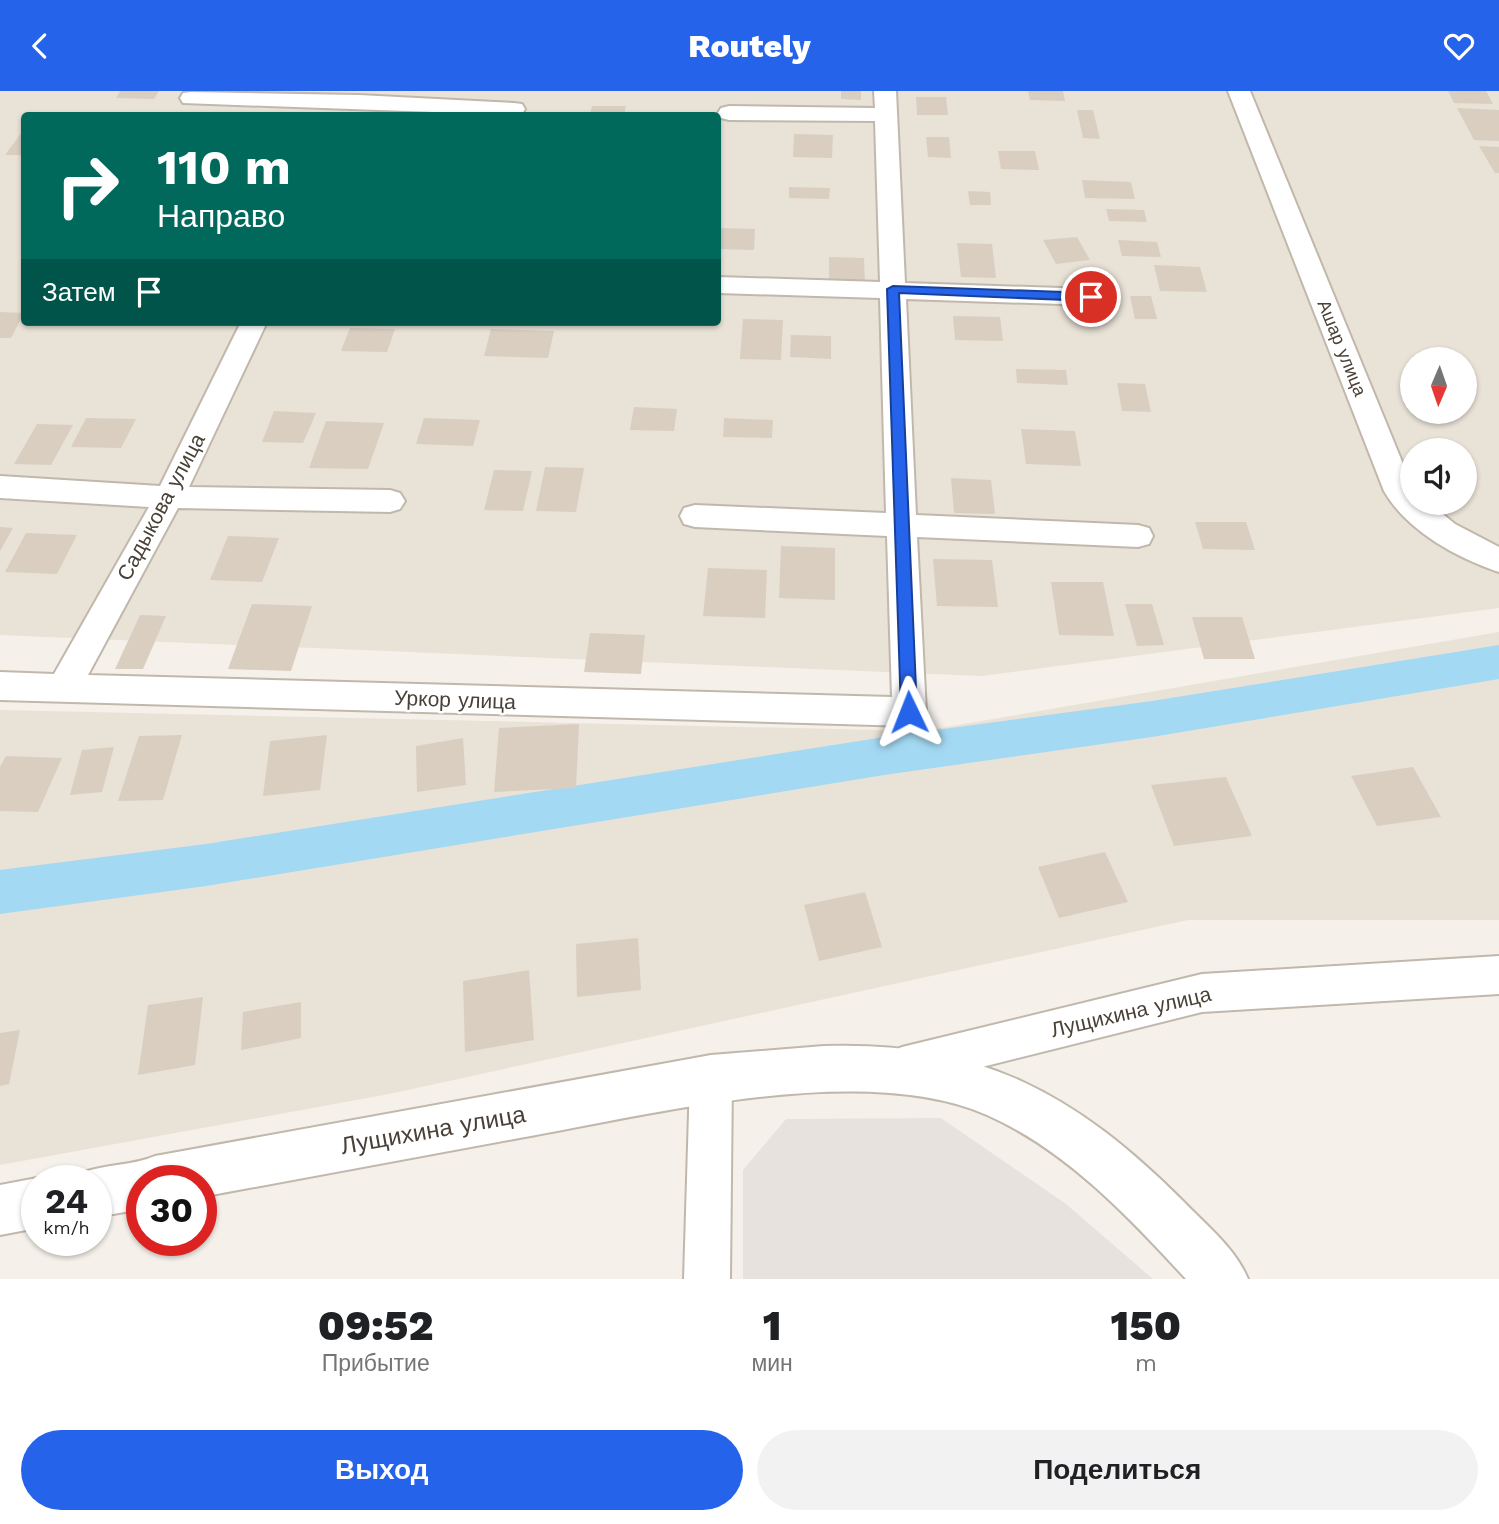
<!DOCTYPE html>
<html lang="ru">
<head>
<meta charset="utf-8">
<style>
	:root { --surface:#fff; --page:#f2f2f2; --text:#202124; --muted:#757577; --accent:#2563eb }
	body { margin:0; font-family:"Work Sans",sans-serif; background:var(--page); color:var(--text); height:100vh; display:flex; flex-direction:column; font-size:26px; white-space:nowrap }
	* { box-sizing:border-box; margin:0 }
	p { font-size:23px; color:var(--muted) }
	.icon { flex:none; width:38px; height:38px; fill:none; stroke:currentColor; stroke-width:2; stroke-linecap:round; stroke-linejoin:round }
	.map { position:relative; height:1188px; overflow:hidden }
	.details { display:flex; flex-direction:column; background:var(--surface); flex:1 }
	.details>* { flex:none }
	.top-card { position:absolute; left:21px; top:21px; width:700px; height:214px; border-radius:7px; box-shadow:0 2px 5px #0004; background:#00695c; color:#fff; overflow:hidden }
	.needle { width:46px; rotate:182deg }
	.fabs { position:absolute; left:1400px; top:256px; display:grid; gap:14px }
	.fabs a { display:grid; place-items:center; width:77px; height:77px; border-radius:50%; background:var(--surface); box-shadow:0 2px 5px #0004; font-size:35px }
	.speed { position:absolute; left:21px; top:1074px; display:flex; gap:14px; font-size:35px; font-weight:700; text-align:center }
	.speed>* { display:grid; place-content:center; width:91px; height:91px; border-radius:50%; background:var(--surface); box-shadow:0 2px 5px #0004; line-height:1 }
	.speed small { font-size:18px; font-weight:400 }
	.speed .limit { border:10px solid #d22; background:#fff; color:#111 }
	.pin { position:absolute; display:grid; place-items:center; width:60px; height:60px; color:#fff; margin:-30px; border:4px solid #fff; border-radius:50%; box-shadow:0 2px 7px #0007 }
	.me { position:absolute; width:77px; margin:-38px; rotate:358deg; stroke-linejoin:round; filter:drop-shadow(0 0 5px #0008) }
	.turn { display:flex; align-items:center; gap:24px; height:147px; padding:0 21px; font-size:32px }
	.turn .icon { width:91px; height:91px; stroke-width:2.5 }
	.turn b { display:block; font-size:49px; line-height:60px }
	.then { display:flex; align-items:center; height:66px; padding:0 21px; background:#0003; gap:14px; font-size:26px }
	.eta { display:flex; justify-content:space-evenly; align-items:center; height:119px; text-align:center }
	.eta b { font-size:42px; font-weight:800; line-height:49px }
	.button { display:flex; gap:14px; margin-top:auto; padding:14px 21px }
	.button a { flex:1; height:80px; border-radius:42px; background:var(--accent); color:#fff; font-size:28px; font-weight:800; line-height:80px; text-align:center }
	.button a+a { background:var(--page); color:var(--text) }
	header { display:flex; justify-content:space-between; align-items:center; height:91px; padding:0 21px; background:var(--accent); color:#fff; font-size:32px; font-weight:800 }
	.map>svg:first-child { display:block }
</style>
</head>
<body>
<header><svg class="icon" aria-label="back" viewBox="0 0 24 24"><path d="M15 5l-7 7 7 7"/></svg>Routely<svg class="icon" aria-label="heart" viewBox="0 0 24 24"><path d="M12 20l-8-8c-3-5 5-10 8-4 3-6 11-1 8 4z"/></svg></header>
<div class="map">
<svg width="1499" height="1188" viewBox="0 0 1499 1188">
	<rect width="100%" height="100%" fill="#f5f0e9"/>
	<!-- residential -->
	<path fill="#e9e2d7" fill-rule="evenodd" d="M0 0H1499V517L982 585 0 544ZM24 24H718V231H24ZM1412 268H1465V320H1412ZM1412 359H1465V411H1412Z
		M1499 541V829H1188L389 1003 0 1074V619L923 640Z"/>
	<!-- industrial -->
	<path fill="#e8e2de" d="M941 1027 1066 1113 1153 1188H743V1079L786 1028Z"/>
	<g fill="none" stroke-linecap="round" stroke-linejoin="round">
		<!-- canal -->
		<path fill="#a4d9f3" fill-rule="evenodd" d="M1499 554V588L1152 646 884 684 206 795 0 823V779L206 753 884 646 1152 610Z"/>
	</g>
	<!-- building -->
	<path fill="#dacec1" d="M120 0H159L154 8 116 7Z
		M841 0H861V9L841 8Z
		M1028 0H1063L1065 10 1030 9Z
		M1448 0H1486L1493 13 1454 12Z
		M916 6H946L948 24H917Z
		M592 15H626L624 24H590Z
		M1457 17 1499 19V50L1474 49Z
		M1077 19H1093L1100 48 1083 47Z
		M22 41H24V64H5Z
		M794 43 833 44 832 67 793 66Z
		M926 46H949L951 67 928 66Z
		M1479 55 1499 56V82H1495Z
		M998 60H1035L1039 79 1001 78Z
		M1082 89 1131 91 1135 108 1085 107Z
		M789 96 830 97 829 108 789 107Z
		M968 100 990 101 991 114H970Z
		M1106 118 1144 119 1147 131 1109 130Z
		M718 137 755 138 754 159 718 158Z
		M1077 146 1090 169 1056 173 1043 149Z
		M1118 149 1157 151 1161 166 1122 165Z
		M957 152 992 153 996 187 961 186Z
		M829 166 864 167 865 194 829 193Z
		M1154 174 1200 176 1207 201 1160 200Z
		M1130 205H1151L1157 228H1135Z
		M0 221 24 222 11 247H0Z
		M953 225 1000 226 1003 250 955 249Z
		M743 228 783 229 781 269 740 268Z
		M350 237 395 238 387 261 341 260Z
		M491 238 554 240 548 267 484 265Z
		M791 244 831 245V268L790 266Z
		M1016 278 1066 279 1068 294 1017 292Z
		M1117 292 1145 293 1151 321 1122 320Z
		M634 316 677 318 674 340 630 339Z
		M274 320 316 322 303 352 262 351Z
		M86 327 136 328 121 357 71 356Z
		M424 327 480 329 473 355 416 353Z
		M724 327 773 329 772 347 723 346Z
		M326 330 384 332 368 378 309 377Z
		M37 333 73 334 51 374 14 373Z
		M1021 338 1075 340 1081 375 1026 373Z
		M545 376 584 377 576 421 536 420Z
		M494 379 532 380 523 420 484 419Z
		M951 387 991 389 995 423 954 422Z
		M1195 431H1246L1255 459 1203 458Z
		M0 436 13 437 0 460Z
		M26 442 77 444 57 483 5 481Z
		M228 445 279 447 262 491 210 489Z
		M781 455 835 457V509L779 507Z
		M933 468 992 469 998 516 937 515Z
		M708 477 767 479 765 527 703 525Z
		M1051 491H1103L1114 545 1059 544Z
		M252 513 312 515 291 580 228 578Z
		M1125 513H1152L1164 554 1137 555Z
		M140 524 166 525 143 578H115Z
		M1192 526H1242L1255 568H1204Z
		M590 542 645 544 641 583 584 581Z
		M579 633 576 697 494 701 499 637Z
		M182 644 163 709 118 710 139 645Z
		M327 644 320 699 263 705 270 650Z
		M463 647 466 694 417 701 416 655Z
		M114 656 102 701 70 704 82 659Z
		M6 665 62 667 38 721 0 720V676Z
		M1413 676 1441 726 1377 735 1351 685Z
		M1226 686 1252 745 1174 755 1151 694Z
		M1105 761 1128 811 1059 827 1038 776Z
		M865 801 882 856 819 870 804 814Z
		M638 847 641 899 577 906 576 853Z
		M529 879 534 949 465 961 463 890Z
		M203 906 195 974 138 984 148 914Z
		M301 911V947L241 959 243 921Z
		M20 939 9 993 0 995V942Z"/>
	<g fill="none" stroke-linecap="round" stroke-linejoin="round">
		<!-- minor casing -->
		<g stroke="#c1b8ab" stroke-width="4">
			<path id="minor" d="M874 0H896L905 192 1091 198 1100 200 1104 206 1100 212 1091 214 906 208 916 424 1138 434 1149 437 1153 445 1149 453 1138 456 917 446 926 621 921 631 909 635 0 609V581L54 583 149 416 0 407V385L160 395 241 231H267L189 396 390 399 400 402 405 410 400 418 390 421 178 417 88 584 892 606 887 445 695 436 684 433 680 425 684 417 695 414 886 422 880 207 718 202V186L880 191 875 30 729 29 721 27 718 22 721 17 729 15 875 17Z
				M1228 0H1250L1412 395V411H1428L1455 433 1499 456V481C1457 467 1407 440 1384 400Z
				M191 1 359 4 514 12 522 13 525 18 522 23 514 24 183 12 180 7 183 2Z
				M1499 865V903L1202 921 902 996 888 990 882 976 888 962 902 956 1202 883Z
				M711 967 726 973 732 988 730 1188H684L690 988 696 973Z"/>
		</g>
		<!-- tertiary casing -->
		<g stroke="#c1b8ab" stroke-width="4">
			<path id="tertiary" d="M824 955C980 950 1075 1002 1184 1111 1207 1135 1235 1157 1248 1188H1186C1128 1125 1066 1059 987 1024 864 970 653 1023 525 1046 417 1066 309 1086 201 1106V1090H142V1118L96 1126V1090H75L78 1083C103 1073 132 1075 155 1065L711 964Z
				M37 1087 46 1090H37V1137L0 1144V1094Z"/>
		</g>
		<!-- minor -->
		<use href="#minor" fill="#fff" fill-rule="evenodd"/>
		<!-- tertiary -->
		<use href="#tertiary" fill="#fff" fill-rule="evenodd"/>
	</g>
	<!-- route -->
	<path fill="#2563eb" stroke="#184099" stroke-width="2" d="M893 195 1091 202 1097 206 1091 210 899 202 917 621 915 626H904L901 621 887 198Z"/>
	<g text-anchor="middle" stroke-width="5" stroke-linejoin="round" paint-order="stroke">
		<!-- far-street labels -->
		<g font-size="18" fill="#494137" stroke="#fff">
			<text transform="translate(1342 257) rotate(68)" y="6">Ашар улица</text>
		</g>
		<!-- street labels -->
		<g font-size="21" fill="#494137" stroke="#fff">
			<text transform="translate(161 416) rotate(-62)" y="7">Садыкова улица</text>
			<text transform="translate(455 609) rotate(2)" y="7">Уркор улица</text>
			<text transform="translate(1131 921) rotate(-13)" y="7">Лущихина улица</text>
		</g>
		<!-- near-street labels -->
		<g font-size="24" fill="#494137" stroke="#fff">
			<text transform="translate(433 1039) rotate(-10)" y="8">Лущихина улица</text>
		</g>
	</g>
</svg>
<div class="fabs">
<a><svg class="needle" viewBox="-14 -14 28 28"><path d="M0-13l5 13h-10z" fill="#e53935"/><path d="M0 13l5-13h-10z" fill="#757577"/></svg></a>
<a><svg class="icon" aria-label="sound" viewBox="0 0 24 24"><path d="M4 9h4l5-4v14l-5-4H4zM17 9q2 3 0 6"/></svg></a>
</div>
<div class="speed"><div>24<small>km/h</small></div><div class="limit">30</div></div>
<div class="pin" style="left:1091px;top:206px;background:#d93025"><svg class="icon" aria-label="arrive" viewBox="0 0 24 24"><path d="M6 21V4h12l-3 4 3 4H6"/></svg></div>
<svg class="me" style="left:909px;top:621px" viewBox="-20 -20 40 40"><path d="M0-17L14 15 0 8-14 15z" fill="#2563eb" stroke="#fff" stroke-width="4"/></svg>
<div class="top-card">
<div class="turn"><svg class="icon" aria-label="right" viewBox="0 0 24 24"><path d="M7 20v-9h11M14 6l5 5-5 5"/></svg><div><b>110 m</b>Направо</div></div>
<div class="then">Затем<svg class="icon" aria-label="arrive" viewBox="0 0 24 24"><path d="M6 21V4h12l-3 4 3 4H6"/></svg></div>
</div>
</div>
<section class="details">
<div class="eta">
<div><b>09:52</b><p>Прибытие</p></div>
<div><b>1</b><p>мин</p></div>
<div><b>150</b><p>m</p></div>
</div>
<div class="button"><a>Выход</a><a>Поделиться</a></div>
</section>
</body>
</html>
